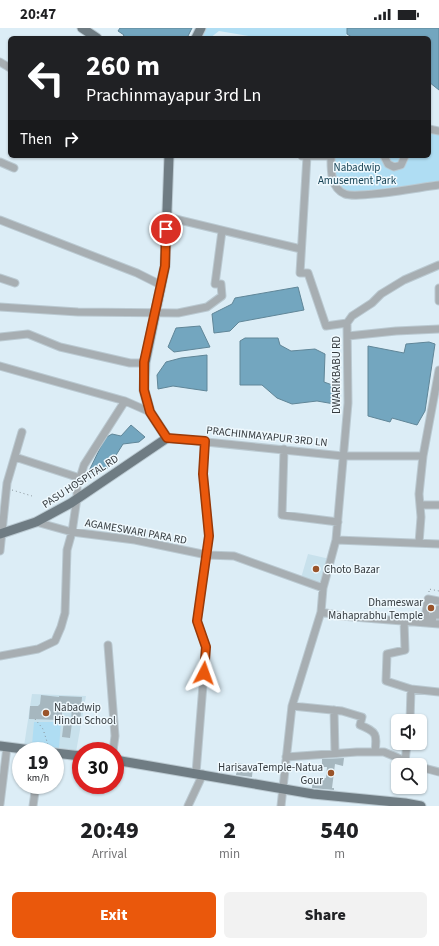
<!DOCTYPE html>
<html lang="en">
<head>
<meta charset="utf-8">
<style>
	:root { --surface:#fff; --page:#f2f2f2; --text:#202124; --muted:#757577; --accent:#ea580c }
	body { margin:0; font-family:"Source Sans 3",sans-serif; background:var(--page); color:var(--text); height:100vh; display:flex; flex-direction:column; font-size:15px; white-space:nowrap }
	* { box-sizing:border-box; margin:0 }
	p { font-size:13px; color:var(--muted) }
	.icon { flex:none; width:22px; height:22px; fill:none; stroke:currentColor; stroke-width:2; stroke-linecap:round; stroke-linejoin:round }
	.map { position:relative; height:778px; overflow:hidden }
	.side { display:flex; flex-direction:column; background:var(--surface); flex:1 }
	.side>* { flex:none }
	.guide { position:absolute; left:8px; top:8px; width:423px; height:122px; border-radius:6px; box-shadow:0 1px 3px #0004; background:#202124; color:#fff; overflow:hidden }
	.controls { position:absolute; left:391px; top:686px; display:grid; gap:8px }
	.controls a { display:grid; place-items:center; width:36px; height:36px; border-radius:6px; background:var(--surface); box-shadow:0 1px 3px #0004; font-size:20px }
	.speed { position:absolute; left:12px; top:714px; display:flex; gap:8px; font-size:20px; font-weight:700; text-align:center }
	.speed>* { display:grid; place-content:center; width:52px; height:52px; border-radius:50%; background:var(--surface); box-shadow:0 1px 3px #0004; line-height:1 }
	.speed small { font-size:10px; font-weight:400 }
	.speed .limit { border:6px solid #d22; background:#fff; color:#111 }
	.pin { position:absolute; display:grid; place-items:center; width:34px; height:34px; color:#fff; margin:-17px; border:2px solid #fff; border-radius:50%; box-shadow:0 1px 4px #0007 }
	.me { position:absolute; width:44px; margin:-22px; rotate:4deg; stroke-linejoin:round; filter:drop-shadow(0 0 3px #0008) }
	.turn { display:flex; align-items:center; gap:14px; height:84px; padding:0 12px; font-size:18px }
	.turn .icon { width:52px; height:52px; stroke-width:2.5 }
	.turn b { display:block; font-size:28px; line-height:34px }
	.then { display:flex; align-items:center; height:38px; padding:0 12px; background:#0003; gap:8px; font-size:15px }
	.eta { display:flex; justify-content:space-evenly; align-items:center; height:68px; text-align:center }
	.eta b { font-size:24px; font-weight:800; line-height:28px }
	.action { display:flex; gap:8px; margin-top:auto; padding:8px 12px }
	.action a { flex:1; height:46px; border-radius:6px; background:var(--accent); color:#fff; font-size:16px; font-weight:800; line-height:46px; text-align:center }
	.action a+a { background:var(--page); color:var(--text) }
	.status { display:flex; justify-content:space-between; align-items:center; height:28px; padding:0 20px; background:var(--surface); direction:ltr }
	.status svg { height:11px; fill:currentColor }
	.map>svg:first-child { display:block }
</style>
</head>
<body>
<div class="status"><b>20:47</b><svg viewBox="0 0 49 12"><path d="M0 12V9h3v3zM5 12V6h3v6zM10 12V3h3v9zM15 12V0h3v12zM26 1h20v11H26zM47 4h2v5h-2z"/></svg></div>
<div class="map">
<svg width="439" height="778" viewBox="0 0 439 778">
	<rect width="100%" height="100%" fill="#dcedf6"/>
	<!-- built -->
	<path fill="#c8e1ec" d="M308 526 330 531 323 558 301 550Z
		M32 666 86 668 76 724 24 718Z"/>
	<!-- green -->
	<path fill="#afddf3" d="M204 0H347V6L345 10H260L219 3 210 10H199Z
		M429 104 439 106V154L359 164C355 164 349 164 346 163 332 157 334 140 334 128H429Z
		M34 694H61L59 720 32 717Z"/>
	<!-- water -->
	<path fill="#73a6bf" stroke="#608698" d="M120 0H192L187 10H122L124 7 118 3Z
		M347 0H439V62L429 54V10H353L347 6Z
		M298 259 304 282 239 294 230 303 214 305 212 286 232 276 235 270Z
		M200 298 210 319 174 324 168 319 176 300Z
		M245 310H278L280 317 291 323 315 321 325 326 324 354 335 358 340 377 317 373 292 376 277 370 262 357H240V313Z
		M429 314 435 316 425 383 417 397 392 390 390 394 368 388V318L404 325 406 316Z
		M207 327V363L173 358 158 361 157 347 166 334 181 330Z
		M131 397 145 409 139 414 123 416 108 440 94 447 88 445 105 410 112 406 121 408Z"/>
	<!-- building -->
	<path fill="#a6b7bf" d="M41 667 59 669V668L82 669 80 696 72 695 70 710 62 709 64 692 71 693 72 677H62V692L29 691 30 678H38L40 676Z
		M344 730 343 738 335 736 332 760H334V762L312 760 313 749 326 750 327 739H322V731Z
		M238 735 253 738 252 749 236 747Z"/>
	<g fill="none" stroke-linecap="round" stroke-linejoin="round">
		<!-- minor casing -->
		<g stroke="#bac9d1" stroke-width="9">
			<path id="minor" d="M0 34 10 40
				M429 101 439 103
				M302 128H328
				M307 128 300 245H308L326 298 347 295
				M331 128C331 141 330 160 345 166 358 171 421 159 439 157
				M384 128 388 136 394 139 401 137 405 128
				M0 134 14 140
				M167 189 301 221
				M0 192 137 245 161 257
				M0 250 15 255
				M439 260V273
				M0 279 78 284 178 285 207 279 222 268 221 256H215L222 203
				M347 295 352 288 372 275 381 266 404 252 439 237
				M348 308 396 303 439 301
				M0 309 28 306 60 319 130 335H145
				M0 338 125 373 150 384
				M167 410 343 428H423
				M284 421 282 487 338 494
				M15 429 80 450
				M420 477H439
				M36 494 72 504 135 512 207 527 234 528 323 560
				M336 512 439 516
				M419 515 421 489 419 466 423 428 439 342
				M0 523 7 455 22 404
				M321 584 341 588 439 596
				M432 591H425L428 571 439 573
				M404 593 405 622 387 626 386 653 411 661 439 664
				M432 595 433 587H438L439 581
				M108 617 115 708 113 723
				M0 628 38 621 55 613 61 599 65 585 67 522 72 504 77 470V458L80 450 84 437 125 373
				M292 678 342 683 362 689 360 697C377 704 377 706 375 724
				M334 682 335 725
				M410 693 411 661
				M286 729 357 724H384L415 737
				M405 734 407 715
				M420 739 439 744
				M196 745 206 619 197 593 209 508 203 446 205 413
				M0 776 7 719
				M33 778 36 757
				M188 778 203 746
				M281 778 292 678 321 584 323 560 336 512 348 375 347 295"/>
		</g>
		<!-- major casing -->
		<g stroke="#bac9d1" stroke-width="11">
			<path id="major" d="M82 0 97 10
				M196 10 201 0
				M0 506 36 494 71 475 167 410 150 384 144 362 145 335 165 238 169 128
				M0 718 39 723
				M55 725 81 728
				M115 732 313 766 405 775 421 778"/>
		</g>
		<!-- path -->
		<path stroke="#89949b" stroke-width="1" stroke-dasharray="1 3" stroke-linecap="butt" d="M12 462 32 468
			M429 564V561L439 563
			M35 691 43 701 49 720"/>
		<!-- minor -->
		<use href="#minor" stroke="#a7aeb2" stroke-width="7"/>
		<!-- major -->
		<use href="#major" stroke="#6f7c83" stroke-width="9"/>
	</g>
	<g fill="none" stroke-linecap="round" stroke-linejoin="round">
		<!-- route casing -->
		<g stroke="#983908" stroke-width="10">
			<path id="route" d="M166 201 165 238 144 334V362L150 384 167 410 205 413 203 446 209 508 197 593 206 619 204 645"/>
		</g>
		<!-- route -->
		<use href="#route" stroke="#ea580c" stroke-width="7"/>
	</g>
	<!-- markers -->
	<g fill="#9a542a" stroke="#eff9fe" stroke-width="1.5">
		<circle cx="316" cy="541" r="4"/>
		<circle cx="431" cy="580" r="4"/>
		<circle cx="46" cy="685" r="4"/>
		<circle cx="331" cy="745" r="4"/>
	</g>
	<g text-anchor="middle" stroke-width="3" stroke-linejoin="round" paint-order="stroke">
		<!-- park labels -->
		<g font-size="11" fill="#184456" stroke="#eff9fe">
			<text x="357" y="143">Nabadwip<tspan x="357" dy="13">Amusement Park</tspan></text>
		</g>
		<!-- street labels -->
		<g font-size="11" fill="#343a3e" stroke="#eff9fe">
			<text transform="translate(336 347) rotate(-90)" y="4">DWARIKBABU RD</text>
			<text transform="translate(267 408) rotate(6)" y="4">PRACHINMAYAPUR 3RD LN</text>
			<text transform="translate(80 453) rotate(-33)" y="4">PASU HOSPITAL RD</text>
			<text transform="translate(136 503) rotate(10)" y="4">AGAMESWARI PARA RD</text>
		</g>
		<!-- poi labels -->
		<g font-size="11" fill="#343a3e" stroke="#eff9fe" text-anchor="start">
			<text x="324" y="545">Choto Bazar</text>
			<text x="423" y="578" text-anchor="end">Dhameswar<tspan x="423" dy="13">Mahaprabhu Temple</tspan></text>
			<text x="54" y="683">Nabadwip<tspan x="54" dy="13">Hindu School</tspan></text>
			<text x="323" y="743" text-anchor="end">HarisavaTemple-Natua<tspan x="323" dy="13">Gour</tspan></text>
		</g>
	</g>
</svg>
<div class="controls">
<a><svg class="icon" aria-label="sound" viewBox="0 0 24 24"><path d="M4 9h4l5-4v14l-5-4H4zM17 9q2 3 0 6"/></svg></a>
<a><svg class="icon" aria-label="search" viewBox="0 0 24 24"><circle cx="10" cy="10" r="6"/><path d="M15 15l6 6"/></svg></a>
</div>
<div class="speed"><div>19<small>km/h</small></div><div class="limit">30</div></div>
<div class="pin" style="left:166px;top:201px;background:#d93025"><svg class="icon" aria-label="arrive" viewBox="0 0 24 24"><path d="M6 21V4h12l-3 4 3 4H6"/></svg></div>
<svg class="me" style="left:204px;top:645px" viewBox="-20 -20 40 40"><path d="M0-17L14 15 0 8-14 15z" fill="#ea580c" stroke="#fff" stroke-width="4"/></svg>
<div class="guide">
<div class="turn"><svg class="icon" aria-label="left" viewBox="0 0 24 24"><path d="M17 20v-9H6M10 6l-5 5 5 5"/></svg><div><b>260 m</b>Prachinmayapur 3rd Ln</div></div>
<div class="then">Then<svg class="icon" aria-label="right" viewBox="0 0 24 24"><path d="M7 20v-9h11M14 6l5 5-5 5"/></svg></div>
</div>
</div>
<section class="side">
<div class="eta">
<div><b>20:49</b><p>Arrival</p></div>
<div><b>2</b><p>min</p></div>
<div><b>540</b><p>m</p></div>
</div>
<div class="action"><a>Exit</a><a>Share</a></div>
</section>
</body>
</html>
